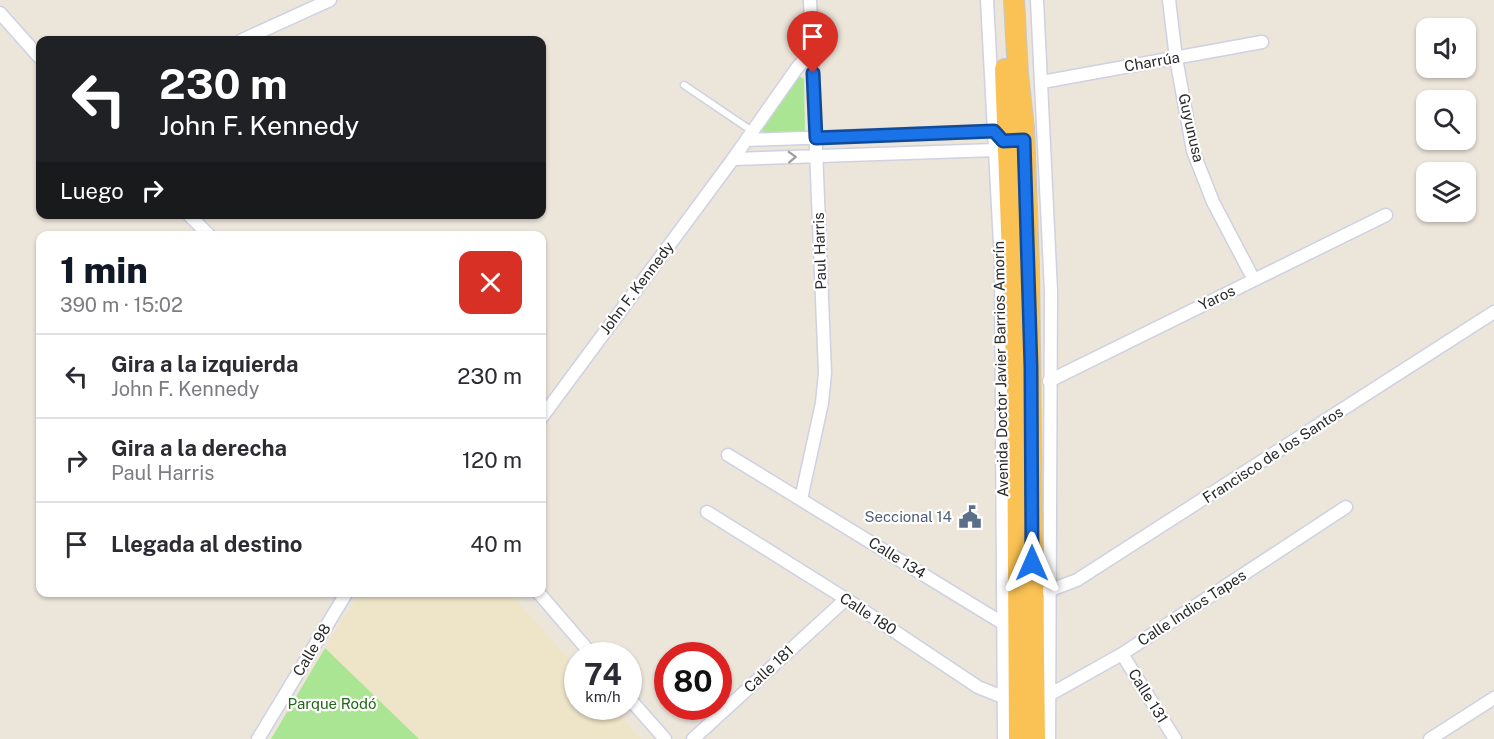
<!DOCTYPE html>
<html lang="es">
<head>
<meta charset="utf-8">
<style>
	:root { --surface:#fff; --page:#f2f2f3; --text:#2b2b33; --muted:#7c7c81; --line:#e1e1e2; --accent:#111827 }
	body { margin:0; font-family:"Public Sans",sans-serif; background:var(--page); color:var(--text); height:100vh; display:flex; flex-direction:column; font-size:22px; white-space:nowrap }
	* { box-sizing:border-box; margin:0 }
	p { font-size:20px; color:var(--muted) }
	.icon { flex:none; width:33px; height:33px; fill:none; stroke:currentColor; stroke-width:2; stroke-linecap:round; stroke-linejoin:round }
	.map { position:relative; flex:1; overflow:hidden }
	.details { position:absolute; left:36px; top:231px; width:510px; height:366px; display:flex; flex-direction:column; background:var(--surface); border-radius:12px; box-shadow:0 2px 4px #0004 }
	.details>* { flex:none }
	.hud { position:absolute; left:36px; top:36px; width:510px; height:183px; border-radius:12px; box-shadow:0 2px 4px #0004; background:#202124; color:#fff; overflow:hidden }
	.controls { position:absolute; left:1416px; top:18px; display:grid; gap:12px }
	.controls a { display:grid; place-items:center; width:60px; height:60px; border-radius:12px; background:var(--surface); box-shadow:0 2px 4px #0004; font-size:30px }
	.speed { position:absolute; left:564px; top:642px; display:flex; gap:12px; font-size:30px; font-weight:700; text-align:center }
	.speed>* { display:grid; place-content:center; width:78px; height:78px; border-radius:50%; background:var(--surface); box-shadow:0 2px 4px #0004; line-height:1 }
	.speed small { font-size:15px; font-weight:400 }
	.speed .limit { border:9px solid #d22; background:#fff; color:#111 }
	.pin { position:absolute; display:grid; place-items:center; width:51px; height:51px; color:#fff; margin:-62px -26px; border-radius:50% 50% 50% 0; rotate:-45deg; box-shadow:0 0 6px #0007 }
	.pin .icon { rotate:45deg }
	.me { position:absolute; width:66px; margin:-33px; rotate:0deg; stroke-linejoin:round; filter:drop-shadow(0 0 4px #0008) }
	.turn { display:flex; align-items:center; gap:21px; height:126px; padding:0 24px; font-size:27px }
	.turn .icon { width:78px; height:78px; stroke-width:2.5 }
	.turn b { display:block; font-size:42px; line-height:51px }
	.then { display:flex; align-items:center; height:57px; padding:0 24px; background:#0003; gap:12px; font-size:22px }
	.round { display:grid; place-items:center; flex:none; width:63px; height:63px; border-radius:12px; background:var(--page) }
	.summary { display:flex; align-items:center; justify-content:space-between; height:102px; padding:0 24px }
	h1 { font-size:36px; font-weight:800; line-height:45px; color:var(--accent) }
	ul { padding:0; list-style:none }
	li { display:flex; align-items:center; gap:18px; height:84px; padding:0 24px; border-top:2px solid var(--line) }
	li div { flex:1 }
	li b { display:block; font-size:22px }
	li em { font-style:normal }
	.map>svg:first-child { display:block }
</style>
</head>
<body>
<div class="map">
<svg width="1494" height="739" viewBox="0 0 1494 739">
	<rect width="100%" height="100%" fill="#ece5da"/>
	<!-- education -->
	<path fill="#eee5c8" d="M360 593H510L577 668 578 706 612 707 641 739H419L325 648Z"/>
	<!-- green -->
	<path fill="#aae594" d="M796 77H801L804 79 805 131 801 134 766 135 762 131V125Z
		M325 648 419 739H271Z"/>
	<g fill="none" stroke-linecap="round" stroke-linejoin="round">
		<!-- service casing -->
		<g stroke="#cfd1e3" stroke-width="9">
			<path id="service" d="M684 85 752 131"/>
		</g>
		<!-- minor casing -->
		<g stroke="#cfd1e3" stroke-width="15">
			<path id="minor" d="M987 0 1001 263 1004 739
				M1037 0 1051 291 1049 739
				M1169 0 1176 58 1193 151 1213 202 1254 280
				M0 13 40 58
				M242 40 330 0
				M1042 82 1262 42
				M746 140 994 131 998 136
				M733 159 995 150 999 145
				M188 214 210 236
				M1049 381 1386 215
				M542 417 733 159 797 68 812 51
				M728 455 1004 624
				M801 499 822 403 825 373 810 0
				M707 512 846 599 978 687 1005 698 1019 699 1049 695 1122 654 1346 507
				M1048 591 1077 580 1494 312
				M538 592 593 656
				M1122 654 1175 739
				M628 697 665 739
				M258 739 347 592
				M693 739 846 599
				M1430 739 1494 698"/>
		</g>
		<!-- trunk casing -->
		<g stroke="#c7c7c7" stroke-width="22">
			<path id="trunk" d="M1014 0 1018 74 1024 128 1029 265 1035 739
				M1005 69 1017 390 1019 739"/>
		</g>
		<!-- service -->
		<use href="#service" stroke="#fff" stroke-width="6"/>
		<!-- minor -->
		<use href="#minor" stroke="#fff" stroke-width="12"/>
		<!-- trunk -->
		<use href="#trunk" stroke="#fac254" stroke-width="20"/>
	</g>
	<!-- one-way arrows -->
	<defs><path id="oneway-chevron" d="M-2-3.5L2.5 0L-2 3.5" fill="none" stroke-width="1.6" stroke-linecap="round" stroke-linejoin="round" transform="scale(1.5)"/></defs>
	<use stroke="#9f9f9f" href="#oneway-chevron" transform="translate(792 157) rotate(-2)"/>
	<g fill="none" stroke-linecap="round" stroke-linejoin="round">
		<!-- route casing -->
		<g stroke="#114b97" stroke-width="15">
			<path id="route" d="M813 73 816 138 994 131 1003 141 1024 140 1031 367 1032 563"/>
		</g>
		<!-- route -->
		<use href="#route" stroke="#1a73e8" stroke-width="10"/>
	</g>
	<!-- icons -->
	<defs>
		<g id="civic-bare" transform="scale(1.8)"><path d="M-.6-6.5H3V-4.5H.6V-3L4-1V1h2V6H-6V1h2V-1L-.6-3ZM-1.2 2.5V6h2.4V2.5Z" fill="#5c6f8a" stroke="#fff" stroke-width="2.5" paint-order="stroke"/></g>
	</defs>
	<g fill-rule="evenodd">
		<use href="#civic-bare" x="970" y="517"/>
	</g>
	<g text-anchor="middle" stroke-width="4.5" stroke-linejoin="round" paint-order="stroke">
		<!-- street labels -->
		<g font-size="15" fill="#292929" stroke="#fff">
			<text transform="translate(1152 62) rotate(-10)" y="5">Charrúa</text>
			<text transform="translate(1191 128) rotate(77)" y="5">Guyunusa</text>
			<text transform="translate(820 251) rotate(-92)" y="5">Paul Harris</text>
			<text transform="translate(637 288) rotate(-53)" y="5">John F. Kennedy</text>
			<text transform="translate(1217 298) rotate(-26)" y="5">Yaros</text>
			<text transform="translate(1001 369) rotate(-91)" y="5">Avenida Doctor Javier Barrios Amorín</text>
			<text transform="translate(1273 455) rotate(-33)" y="5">Francisco de los Santos</text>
			<text transform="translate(897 558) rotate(32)" y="5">Calle 134</text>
			<text transform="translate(1192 608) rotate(-33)" y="5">Calle Indios Tapes</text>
			<text transform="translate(868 614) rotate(33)" y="5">Calle 180</text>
			<text transform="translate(312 650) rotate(-59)" y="5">Calle 98</text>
			<text transform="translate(769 669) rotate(-43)" y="5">Calle 181</text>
			<text transform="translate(1148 696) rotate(58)" y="5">Calle 131</text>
		</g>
		<!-- service labels -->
		<g font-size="15" fill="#4e5e75" stroke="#fff" text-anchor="end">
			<text x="952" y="522">Seccional 14</text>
		</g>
		<!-- park labels -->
		<g font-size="15" fill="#226817" stroke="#fff">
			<text x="332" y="709">Parque Rodó</text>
		</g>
	</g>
</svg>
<div class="controls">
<a><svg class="icon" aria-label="sound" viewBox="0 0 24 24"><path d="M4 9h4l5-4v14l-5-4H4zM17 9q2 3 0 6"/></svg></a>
<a><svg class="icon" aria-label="search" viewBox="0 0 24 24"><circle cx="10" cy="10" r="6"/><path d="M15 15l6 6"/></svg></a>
<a><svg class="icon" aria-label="layers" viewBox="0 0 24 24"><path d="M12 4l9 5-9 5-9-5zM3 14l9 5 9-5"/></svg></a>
</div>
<div class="speed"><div>74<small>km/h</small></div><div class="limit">80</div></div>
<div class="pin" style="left:813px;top:73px;background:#d93025"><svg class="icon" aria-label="arrive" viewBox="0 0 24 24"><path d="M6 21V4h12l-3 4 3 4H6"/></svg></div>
<svg class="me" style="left:1032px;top:563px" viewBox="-20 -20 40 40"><path d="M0-17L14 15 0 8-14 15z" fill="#1a73e8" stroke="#fff" stroke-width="4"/></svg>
<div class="hud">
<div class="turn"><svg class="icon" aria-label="left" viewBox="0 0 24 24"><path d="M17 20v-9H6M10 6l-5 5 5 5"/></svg><div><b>230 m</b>John F. Kennedy</div></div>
<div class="then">Luego<svg class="icon" aria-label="right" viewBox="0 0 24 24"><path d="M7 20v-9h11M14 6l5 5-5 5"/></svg></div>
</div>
<section class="details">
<div class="summary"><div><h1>1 min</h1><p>390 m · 15:02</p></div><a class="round" style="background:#d93025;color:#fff"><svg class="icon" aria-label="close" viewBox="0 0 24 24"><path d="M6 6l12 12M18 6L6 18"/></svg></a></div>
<ul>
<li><svg class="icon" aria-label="left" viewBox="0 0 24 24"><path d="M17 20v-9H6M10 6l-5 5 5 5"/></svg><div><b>Gira a la izquierda</b><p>John F. Kennedy</p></div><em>230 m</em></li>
<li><svg class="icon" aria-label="right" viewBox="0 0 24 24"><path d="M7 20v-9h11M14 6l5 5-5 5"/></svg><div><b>Gira a la derecha</b><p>Paul Harris</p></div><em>120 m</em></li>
<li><svg class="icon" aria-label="arrive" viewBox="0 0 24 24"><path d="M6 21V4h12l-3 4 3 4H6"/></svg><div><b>Llegada al destino</b></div><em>40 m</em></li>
</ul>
</section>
</div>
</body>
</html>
